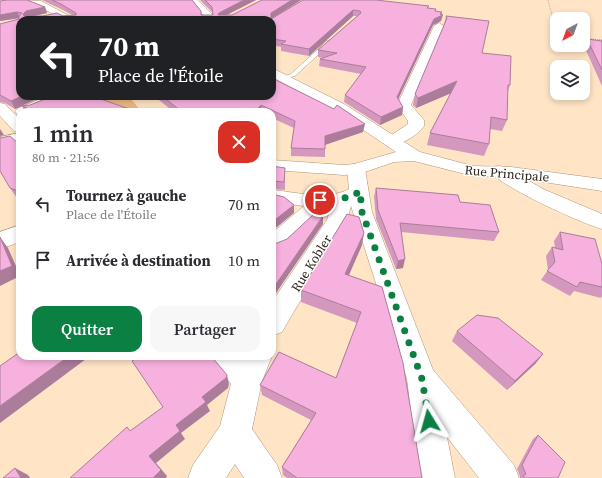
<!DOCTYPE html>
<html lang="fr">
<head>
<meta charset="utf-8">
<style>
	:root { --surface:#fff; --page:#f7f7f7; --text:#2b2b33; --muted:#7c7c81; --accent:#0b8043 }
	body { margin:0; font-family:"Source Serif 4",serif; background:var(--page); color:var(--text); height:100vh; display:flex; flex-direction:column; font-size:15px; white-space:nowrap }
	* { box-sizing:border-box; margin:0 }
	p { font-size:13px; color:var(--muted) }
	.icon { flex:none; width:22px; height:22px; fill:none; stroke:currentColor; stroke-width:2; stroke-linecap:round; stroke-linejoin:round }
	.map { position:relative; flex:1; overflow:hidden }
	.side { position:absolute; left:16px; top:108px; width:260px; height:252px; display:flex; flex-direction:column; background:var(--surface); border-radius:12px; box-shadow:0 2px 6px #0003 }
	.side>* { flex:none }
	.top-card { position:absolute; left:16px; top:16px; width:260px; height:84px; border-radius:12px; box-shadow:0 2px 6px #0003; background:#202124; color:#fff; overflow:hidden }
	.needle { width:26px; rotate:221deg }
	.controls { position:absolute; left:550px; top:12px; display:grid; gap:8px }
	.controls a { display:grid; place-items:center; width:40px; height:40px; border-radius:8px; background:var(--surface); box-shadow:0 2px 6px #0003; font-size:20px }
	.pin { position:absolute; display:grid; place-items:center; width:34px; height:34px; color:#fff; margin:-17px; border:2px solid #fff; border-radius:50%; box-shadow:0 1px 4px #0007 }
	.me { position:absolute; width:44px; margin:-22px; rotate:352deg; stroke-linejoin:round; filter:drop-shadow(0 0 3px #0008) }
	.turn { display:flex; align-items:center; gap:14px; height:84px; padding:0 16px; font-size:18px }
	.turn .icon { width:52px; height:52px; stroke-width:2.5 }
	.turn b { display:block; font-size:28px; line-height:34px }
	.round { display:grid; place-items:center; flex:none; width:42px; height:42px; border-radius:12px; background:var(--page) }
	.overview { display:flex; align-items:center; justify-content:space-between; height:68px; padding:0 16px }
	h1 { font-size:24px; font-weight:600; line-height:30px }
	.primary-button { display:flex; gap:8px; margin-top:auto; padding:8px 16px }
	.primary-button a { flex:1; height:46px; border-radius:12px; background:var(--accent); color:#fff; font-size:16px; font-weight:600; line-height:46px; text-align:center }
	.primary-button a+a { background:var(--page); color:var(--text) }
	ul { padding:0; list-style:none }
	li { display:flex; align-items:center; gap:12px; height:56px; padding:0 16px }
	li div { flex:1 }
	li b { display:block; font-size:15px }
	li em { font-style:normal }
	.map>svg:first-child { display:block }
</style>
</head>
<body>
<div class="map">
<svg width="602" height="478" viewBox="0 0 602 478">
	<rect width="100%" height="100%" fill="#ffe4c5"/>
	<!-- green -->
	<path fill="#edbb7f" d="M67 96H145L146 98 132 100 140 110 139 112H116Z"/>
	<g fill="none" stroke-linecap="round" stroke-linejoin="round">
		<!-- service casing -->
		<g stroke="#ae9579" stroke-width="1">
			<path id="service" d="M327 41 332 42 295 76 283 79V77L291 74Z"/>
		</g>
		<!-- minor casing -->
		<g stroke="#ae9579" stroke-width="1">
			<path id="minor" d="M189 0H198L212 14 213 20H203L204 16Z
				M439 23 444 26 411 105 424 120V126C417 136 399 147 387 144L385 141 387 138 408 124V121L397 105 434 26Z
				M47 96H66L64 99 34 112H20V116L15 112 17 109Z
				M0 103 5 104 20 119V133L14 131 0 116Z
				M356 164 362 165 365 169 372 212 433 370 514 465 519 478H479L447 437 455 478H419L407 379 351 206 347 221 282 332 272 336V302L327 220 331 207H325C313 222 291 247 272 253V233L304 206 272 202V190C296 192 327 201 349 189L347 169 350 165Z
				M499 166 505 167 543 189 602 214V229C581 223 501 187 490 171L493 167Z
				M20 225V242L0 249V232Z
				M272 355V356L262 381 252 429 277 465 282 478H244L235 464 226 478H188L193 465 220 426 231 384 217 365 213 356Z"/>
		</g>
		<!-- tertiary casing -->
		<g stroke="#ae9579" stroke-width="1">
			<path id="tertiary" d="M18 0 41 1 77 20H65L36 5Z
				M272 68 344 104 420 152 473 166 511 167 602 179V191L511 177 473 176 414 161 394 162 362 173 344 175 272 170V160L344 165 354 164 396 152 334 110 272 77Z
				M20 133V143L0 147V137Z"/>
		</g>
		<!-- path-far1 -->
		<path stroke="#c0ab91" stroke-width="1" stroke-dasharray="1 1" stroke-linecap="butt" d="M548 0 557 33
			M583 39 602 40"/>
		<!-- path -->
		<path stroke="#c0ab91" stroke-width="1.5" stroke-dasharray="1 1" stroke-linecap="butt" d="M587 39 602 40"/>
		<!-- service -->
		<use href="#service" fill="#fff" fill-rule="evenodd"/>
		<!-- minor -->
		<use href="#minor" fill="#fff" fill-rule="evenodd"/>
		<!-- tertiary -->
		<use href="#tertiary" fill="#fff" fill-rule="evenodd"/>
	</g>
	<!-- wall -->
	<path fill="#d498bf" d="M7 0 45 7 47 13 34 16 72 15 63 10 42 0H192L201 11 202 15H213V13L200 0H256L226 15H232L262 0H301L271 19 303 0 429 6 428 9 436 11 442 12 441 14V21L433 25 398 99 403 107 402 115 380 125 344 102 345 95 361 74 319 66 320 59 323 58 318 57V50L357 16H353L309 56 281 51V47L272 45V20H20L23 106 135 111V112H25L22 106 15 109 5 103 0 102V24L19 19V18L0 21Z
		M446 16 482 53 510 85 507 93V120L502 131 490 129 489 144 484 156 427 145 430 133 451 93 416 108 413 105 415 94 444 25Z
		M587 39 602 41V86L584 46Z
		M154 96H272L363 132 325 144V157L291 156V148L294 128 272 118V112H174Z
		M20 145V199L17 198 10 188Z
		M272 166 285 176V190L272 189Z
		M376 188 460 202 499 232 494 241 401 232 403 268 396 269 376 219 374 197Z
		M560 232 602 264V296L601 298 574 291 570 296 541 280 548 270 546 256 552 247 555 248 554 241Z
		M362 245 349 275 422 478H287L283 475 282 467 311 420 262 395 260 385 336 378 357 323 301 302V290Z
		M457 331 543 354 535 364 507 390 452 341Z
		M538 435 558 478H520V477L517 469 533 439Z"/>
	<!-- shaded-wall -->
	<path fill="#ac7c9b" d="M244 0H256L219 19 218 15 219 13Z
		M292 0H301L271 19V13Z
		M45 7 47 13 29 17 26 20 23 14 26 11Z
		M353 10V16L309 56V49Z
		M17 12 20 18 0 21V15Z
		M442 12 441 16 443 15 441 21 433 25 396 104 397 97 434 19 440 14Z
		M457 81 454 92 416 108 418 98Z
		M22 96H43L15 109 11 101Z
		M261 105V112H255Z
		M403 107 402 115 380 125 381 117Z
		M365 124 363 132 325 145V136Z
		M0 129 4 135 0 136Z
		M294 205V213L272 231V222Z
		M323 216V224L272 299V290Z
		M364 233 362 245 344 286 345 274Z
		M0 237 8 248 20 275V276L0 286Z
		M405 259 403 268 396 269 398 261Z
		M543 354 535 364 507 390 515 381Z
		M69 356H90L0 423V406Z
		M227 375 229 384 228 388 207 405 210 411 181 433 185 439 156 463 167 476 166 478H153L149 456 176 425 202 397Z
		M15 468 28 475 30 478H21Z"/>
	<!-- building -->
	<path fill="#f6b1de" stroke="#ac7c9b" d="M7 0H27L45 7 26 11 23 14 24 16H43L57 13 63 16 76 15V13L61 4 52 0H192L201 11V15H213L212 7 205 0H244L219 13 218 15H232L262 0H292L271 13V19L303 0H376L429 6 427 8 436 9 435 11 442 12 440 14 443 15 434 19 397 97 403 107 381 117 345 95 366 67 320 59 337 53 318 50 361 13 360 11 353 10 309 49 281 44 286 41 272 39V20H20V96H22L11 101 0 95V24L19 19V16L22 13 17 12 0 15V1Z
		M446 16 489 21 482 53 511 56 510 85H508L507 120 491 117 489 144 430 133 457 81 418 98 415 94 447 18Z
		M587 39 602 41V70Z
		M272 78 334 109 337 105 365 124 325 136V149L291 148 295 121 261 105 255 112H182L162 96H272Z
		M53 96H92L135 111 133 112H37L22 106 30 105Z
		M10 136 20 145V191H18L10 188 0 171V138Z
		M272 166 285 168 284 182 272 181Z
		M376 188 458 195 460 202 490 205 499 232 400 223 405 259 398 261 378 210Z
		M272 194 284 197 294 205 272 222Z
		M315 213 323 216 272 290V245L287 239Z
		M347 214 359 217 364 233 345 274 382 287 403 363 422 478H297L282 467 316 413 260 385 279 352 336 378 361 312 301 290Z
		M560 232 595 239 602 264V287L580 282 577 287 547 271 555 262 552 247 563 250Z
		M0 237 12 266 0 271Z
		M477 315 498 318 543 354 515 381 457 331Z
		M20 352V356H69L0 406V366Z
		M139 356H211L227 375 226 378 202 397 206 402 176 425 180 431 149 456 161 470 153 478H70L127 427 130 431 163 407 132 361Z
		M538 435 565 462 558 478H525L523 476 526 474 522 465Z
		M15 468 21 478H3Z"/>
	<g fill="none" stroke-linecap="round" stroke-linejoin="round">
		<!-- route -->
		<path stroke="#0b8043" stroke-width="7" stroke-dasharray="0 12.6" d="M320 200C335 199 348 200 360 191L362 212 422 379 429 421"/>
	</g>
	<g text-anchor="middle" stroke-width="3" stroke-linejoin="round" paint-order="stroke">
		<!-- street labels -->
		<g font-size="13" fill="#2e2519" stroke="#fff">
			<text transform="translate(507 173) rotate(5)" y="5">Rue Principale</text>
			<text transform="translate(311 263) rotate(-58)" y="5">Rue Kobler</text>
		</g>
	</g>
</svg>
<div class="controls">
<a><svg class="needle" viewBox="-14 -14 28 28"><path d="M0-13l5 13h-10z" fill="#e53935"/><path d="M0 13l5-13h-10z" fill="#7c7c81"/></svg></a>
<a><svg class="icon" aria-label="layers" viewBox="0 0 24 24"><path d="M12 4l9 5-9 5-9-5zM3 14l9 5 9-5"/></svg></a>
</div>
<div class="pin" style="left:320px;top:200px;background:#d93025"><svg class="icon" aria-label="arrive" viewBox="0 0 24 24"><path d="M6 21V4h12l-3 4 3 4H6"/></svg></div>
<svg class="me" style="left:429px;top:421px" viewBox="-20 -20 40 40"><path d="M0-17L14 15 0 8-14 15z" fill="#0b8043" stroke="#fff" stroke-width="4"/></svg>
<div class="top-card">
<div class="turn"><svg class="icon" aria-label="left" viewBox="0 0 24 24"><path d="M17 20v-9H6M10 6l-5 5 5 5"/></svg><div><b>70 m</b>Place de l'Étoile</div></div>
</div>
<section class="side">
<div class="overview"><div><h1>1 min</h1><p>80 m · 21:56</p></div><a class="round" style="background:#d93025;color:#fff"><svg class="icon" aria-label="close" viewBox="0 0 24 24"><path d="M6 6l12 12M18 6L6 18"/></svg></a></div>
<ul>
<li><svg class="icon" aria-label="left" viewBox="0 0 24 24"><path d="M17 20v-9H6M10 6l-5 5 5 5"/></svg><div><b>Tournez à gauche</b><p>Place de l'Étoile</p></div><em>70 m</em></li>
<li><svg class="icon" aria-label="arrive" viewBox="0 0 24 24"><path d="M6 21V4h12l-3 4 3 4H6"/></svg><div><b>Arrivée à destination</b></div><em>10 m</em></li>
</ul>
<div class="primary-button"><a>Quitter</a><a>Partager</a></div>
</section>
</div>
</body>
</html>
